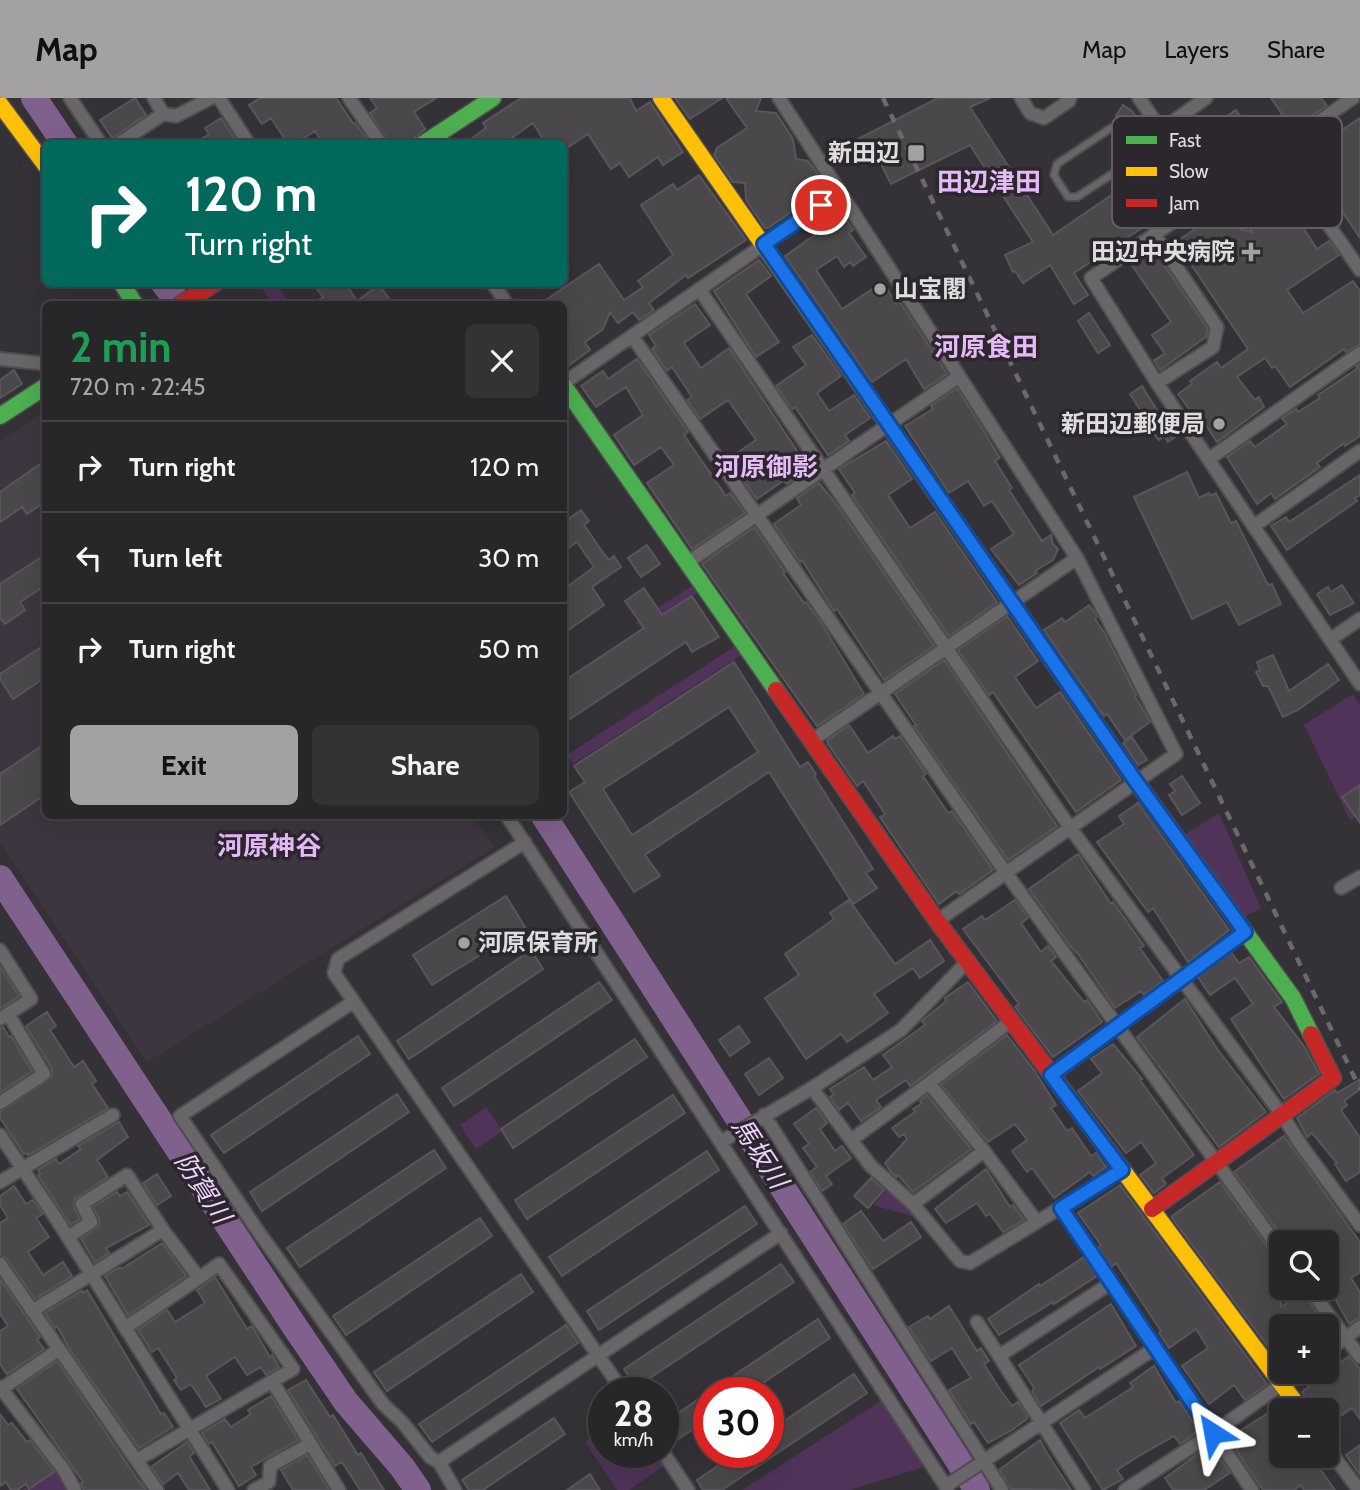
<!DOCTYPE html>
<html lang="en">
<head>
<meta charset="utf-8">
<style>
	:root { --surface:#272628; --page:#333234; --text:#f1f3f6; --muted:#a4a5a8; --line:#434345; --accent:#a4a1a5 }
	body { margin:0; font-family:Cabin,"Noto Sans JP",sans-serif; background:var(--page); color:var(--text); height:100vh; display:flex; flex-direction:column; font-size:26px; white-space:nowrap }
	* { box-sizing:border-box; margin:0 }
	p { font-size:23px; color:var(--muted) }
	.icon { flex:none; width:38px; height:38px; fill:none; stroke:currentColor; stroke-width:2; stroke-linecap:round; stroke-linejoin:round }
	.map { position:relative; flex:1; overflow:hidden }
	.drawer { position:absolute; left:42px; top:203px; width:525px; height:518px; display:flex; flex-direction:column; background:var(--surface); border-radius:10px; box-shadow:0 7px 28px #0002,0 0 0 2px var(--line) }
	.drawer>* { flex:none }
	.banner { position:absolute; left:42px; top:42px; width:525px; height:147px; border-radius:10px; box-shadow:0 7px 28px #0002,0 0 0 2px var(--line); background:#00695c; color:#fff; overflow:hidden }
	.buttons { position:absolute; left:1269px; top:1132px; display:grid; gap:14px }
	.buttons a { display:grid; place-items:center; width:70px; height:70px; border-radius:10px; background:var(--surface); box-shadow:0 7px 28px #0002,0 0 0 2px var(--line); font-size:35px }
	.speed { position:absolute; left:588px; top:1279px; display:flex; gap:14px; font-size:35px; font-weight:700; text-align:center }
	.speed>* { display:grid; place-content:center; width:91px; height:91px; border-radius:50%; background:var(--surface); box-shadow:0 7px 28px #0002,0 0 0 2px var(--line); line-height:1 }
	.speed small { font-size:18px; font-weight:400 }
	.speed .limit { border:10px solid #d22; background:#fff; color:#111 }
	.pin { position:absolute; display:grid; place-items:center; width:60px; height:60px; color:#fff; margin:-30px; border:4px solid #fff; border-radius:50%; box-shadow:0 2px 7px #0007 }
	.me { position:absolute; width:77px; margin:-38px; rotate:326deg; stroke-linejoin:round; filter:drop-shadow(0 0 5px #0008) }
	.turn { display:flex; align-items:center; gap:24px; height:147px; padding:0 28px; font-size:32px }
	.turn .icon { width:91px; height:91px; stroke-width:2.5 }
	.turn b { display:block; font-size:49px; line-height:60px }
	.round { display:grid; place-items:center; flex:none; width:74px; height:74px; border-radius:10px; background:var(--page) }
	.head { display:flex; align-items:center; justify-content:space-between; height:119px; padding:0 28px }
	h1 { font-size:42px; font-weight:700; line-height:52px; color:#1e9e55 }
	.button { display:flex; gap:14px; margin-top:auto; padding:14px 28px }
	.button a { flex:1; height:80px; border-radius:10px; background:var(--accent); color:#111; font-size:28px; font-weight:700; line-height:80px; text-align:center }
	.button a+a { background:var(--page); color:var(--text) }
	ul { padding:0; list-style:none }
	li { display:flex; align-items:center; gap:21px; height:91px; padding:0 28px; border-top:2px solid var(--line) }
	li div { flex:1 }
	li b { display:block; font-size:26px }
	li em { font-style:normal }
	header { display:flex; align-items:center; gap:42px; box-sizing:border-box; height:98px; padding:0 35px; background:var(--accent); color:#111 }
	header strong { font-size:33px }
	nav { display:flex; gap:38px; margin-inline-start:auto; font-size:24px }
	.map>svg:first-child { display:block }
</style>
</head>
<body>
<header>
<strong>Map</strong>
<nav><a>Map</a><a>Layers</a><a>Share</a></nav>
</header>
<div class="map">
<svg width="1360" height="1392" viewBox="0 0 1360 1392">
	<rect width="100%" height="100%" fill="#343236"/>
	<!-- built -->
	<path fill="#3d3540" d="M45 313 46 718H473L495 749 147 964 0 745V343Z"/>
	<!-- green -->
	<path fill="#4f3359" d="M259 186H276L286 200 273 206Z
		M698 484 703 491 642 531 636 524Z
		M740 545 746 554 573 666 567 657Z
		M1353 596 1360 607V716L1350 722 1304 627Z
		M1219 715 1261 810 1244 819 1184 737Z
		M486 1009 502 1033 476 1051 460 1027Z
		M891 1087 925 1122 873 1107Z
		M884 1301 927 1368 850 1392H742Z
		M604 1332V1354L657 1355 665 1367 629 1392H617L585 1344Z
		M56 1372 68 1392H22Z"/>
	<g fill="none" stroke-linecap="round" stroke-linejoin="round">
		<!-- river -->
		<path stroke="#80608c" stroke-width="26" d="M34 0 65 46
			M164 186 180 206
			M544 718 977 1392
			M0 780 295 1229 346 1304 402 1369 418 1392"/>
	</g>
	<!-- building -->
	<path fill="#4a484b" stroke="#58565a" stroke-width="2" fill-rule="evenodd" d="M135 0 146 17 112 40 100 22Z
		M260 0H336L353 25H355L366 40 359 46H323L315 33 295 46H288L271 20 262 26 249 7Z
		M370 0H436L414 14 425 31 407 46H390L370 15 377 10Z
		M521 0H630L636 13 650 4 683 54 663 67 658 59 629 79 620 65 611 71 588 36 564 52V46H546L533 25 503 46H464L486 30 483 25Z
		M675 0H722L690 21Z
		M726 0H761L756 13 776 15 793 41 796 61 808 63 824 85 822 93 768 130H765L746 102 745 85 733 84 714 57 717 50 747 30Z
		M938 0H990L970 9 1053 137 1236 12 1257 43 1209 75 1214 82 1074 175 1088 197 1074 206 1050 167 1023 185 1015 173 1013 174 1005 157 1033 144 970 47 891 86 872 48 861 52 856 42Z
		M1271 0H1321L1327 8 1292 31Z
		M1123 7 1132 13 1145 32 1143 34 1131 29 1116 18Z
		M221 20 238 46H194L209 36 205 30Z
		M1360 20V140L1327 91 1321 95 1312 83 1319 78 1305 57Z
		M699 77 746 142 688 180 686 177 649 205 654 212 639 222 633 214 618 225 610 214 603 231 585 244 590 252 564 271V206H540L599 166 624 202 643 189 638 183 673 157 641 107 673 86 677 92Z
		M1271 80 1317 151 1329 143 1339 157 1287 192 1303 215 1353 183 1360 193V246L1346 254 1344 251 1290 289 1275 268 1272 270 1265 260 1237 279 1255 302 1259 299 1264 309 1217 344 1203 323 1201 325 1193 316 1178 296 1192 286 1190 283 1217 264 1221 270 1248 251 1176 144 1208 122 1252 134 1233 106Z
		M843 117 853 132 849 135 866 159 853 168 850 164 844 169 837 158 816 172 842 211 883 184 896 206 900 204 947 276 924 291 906 261 872 284 785 158Z
		M1153 151 1208 231 1206 239 1160 272 1154 262 1165 256 1152 237 1171 224 1131 166Z
		M759 162 771 178 746 196 779 244 756 259 714 193Z
		M313 186H346L357 203 379 187 393 206H312L323 199Z
		M695 206 710 227 684 245 701 270 729 250 809 371 787 386 783 383 757 401 728 361 756 342 728 302 700 321 687 302 692 299 672 269 667 273 652 251 656 248 649 237Z
		M1089 215 1110 247 1098 255 1078 223Z
		M812 237 841 278 817 295 829 313 854 297 870 320 845 337 849 343 828 357 795 309 792 311 776 288 806 267 793 249Z
		M637 261 688 334 684 337 726 398 730 395 745 415 692 451 647 385 674 367 661 349 634 367 614 337 643 317 626 289 596 309 581 288 603 273 608 281Z
		M1360 266V338L1345 348 1344 345 1317 365 1320 369 1275 401 1271 395 1257 406 1227 359 1250 343 1255 349 1287 326 1282 320 1296 311 1298 314 1320 300 1318 297 1358 270 1356 268Z
		M14 272 22 286 0 300V282Z
		M1142 288 1162 320 1165 318 1178 337 1168 344 1164 338 1159 342 1146 328 1149 326 1130 296Z
		M957 290 1000 360 995 363 1012 390 1009 392 1042 443 1051 437 1053 446 1058 451 1053 462 1035 473 1037 475 1019 487 991 451 1014 436 992 403 984 408 968 383 949 395 905 328 933 311 931 308Z
		M886 343 912 381 888 397 910 430 935 414 997 504 949 538 852 397 855 395 839 371Z
		M46 362V391L40 395 46 403 27 416 22 409 0 424V394Z
		M1187 374 1199 400 1209 395 1210 398 1216 395 1231 425 1236 423 1268 487 1272 486 1281 506 1239 527 1227 504 1192 521 1134 399Z
		M1360 377V397L1355 400 1357 403 1287 452 1271 428 1286 419 1289 424Z
		M819 385 837 407 934 548 884 582 837 511 834 513 802 462 800 464 774 426 801 407 797 400Z
		M581 412 589 423 584 427 604 456 609 462 614 458 621 469 592 489 604 507 564 535V491L594 469 577 444 564 453V424Z
		M754 429 785 474 783 475 804 505 806 504 820 523 864 596 817 628 702 466Z
		M647 447 660 466 641 479 628 460Z
		M46 456V487L20 504 25 512 5 526 0 520V486Z
		M1342 487 1354 505 1330 517 1317 496 1328 489 1331 494Z
		M644 490 662 517 692 498 719 539 692 554 686 544 564 625V583L644 530 625 503Z
		M1089 507 1096 516 1097 519 1095 521 1105 536 1136 597 1135 598 1150 624 1125 642 1107 616 1104 618 1044 532 1062 520 1065 524Z
		M1007 518 1038 563 1015 579 1036 610 1060 594 1121 682 1076 714 993 594 989 597 958 552Z
		M46 546V579L13 601 0 581V576Z
		M1273 557 1289 593 1328 566 1339 582 1298 612 1283 619 1268 588H1263L1256 574 1260 572 1257 564Z
		M944 562 1057 728 1008 762 914 628 916 627 895 596Z
		M734 564 800 669 808 664 816 676 814 678 873 771 866 775 877 790 853 806 769 674 645 757 660 778 634 794 569 694 585 684 574 668ZM729 609 758 654 632 737 603 691Z
		M849 627 868 655 893 638 895 641 900 638 926 676 923 678 948 715 952 713 993 772 959 796 957 793 939 806 880 719 885 716 863 683 857 688 828 646 827 643Z
		M1132 639 1147 662 1138 667 1123 645Z
		M46 645V696L0 727V676Z
		M1182 678 1200 705 1182 717 1169 697 1175 693 1170 686Z
		M1360 687V725L1342 699Z
		M1138 705 1229 832 1188 864 1153 810 1148 814 1097 744 1124 726 1119 718Z
		M1078 756 1111 806 1113 804 1144 848 1140 850 1163 883 1144 897 1141 893 1115 910 1078 856 1071 849 1029 791Z
		M506 798 525 829 432 887 413 857Z
		M849 802 895 866 930 842 944 863 920 880 913 870 874 896 888 915 847 944 841 936 806 961 765 900 799 877 785 856 834 821 830 815Z
		M1015 802 1028 820 1021 825 1041 854 1048 848 1056 859 1051 863 1084 904 1087 902 1102 924 1053 959 1015 909 1019 906 963 831 982 818 985 822Z
		M531 852 543 871 409 961 397 943Z
		M1231 854 1239 865 1249 859 1282 904 1274 909 1304 948 1319 976 1284 1001 1231 921 1253 906 1240 887 1235 880 1210 897 1198 879Z
		M0 869 19 898 0 911Z
		M599 884 612 902 454 1008 442 990Z
		M968 884 997 923 910 988 906 982 876 1002 881 1009 861 1023 848 1005 839 1012 830 999 834 997 830 991 864 969 873 982 892 969 883 957 925 927 922 923 946 903 945 900Z
		M1185 901 1218 952 1266 1014 1219 1049 1137 939Z
		M47 914 56 928 50 932 74 969 83 963 96 983 92 986 108 1010 28 1057 27 1055 24 1056 0 1020V1014L52 979V971L26 928Z
		M739 928 750 944 730 958 719 942Z
		M3 929 9 939 11 938 32 973 0 995V930Z
		M1007 937 1034 972 1056 1007 1051 1010 1067 1033 1072 1030 1091 1058 1096 1055 1106 1069 1093 1078 1090 1074 1054 1100 1032 1070 1027 1074 1012 1053 1027 1042 1015 1026 988 1044 941 987Z
		M358 938 370 956 224 1055 211 1037Z
		M635 941 647 959 513 1050 501 1031Z
		M1113 946 1142 981 1140 982 1194 1057 1162 1080 1166 1086 1154 1095 1140 1077 1156 1065 1141 1044 1126 1055 1078 993 1102 975 1091 961Z
		M769 960 783 980 759 997 745 976Z
		M1359 982 1360 991 1344 1003 1347 1007 1341 1012 1360 1040V1074L1346 1083 1335 1066 1337 1065 1312 1035 1307 1039 1297 1020 1335 992 1337 995Z
		M397 996 409 1014 262 1113 250 1094Z
		M673 997 685 1015 527 1121 515 1102Z
		M927 997 971 1051 913 1094 898 1077 896 1079 891 1074 885 1065 907 1041 904 1036 899 1039 892 1030 915 1014 913 1011 922 1005 920 1003Z
		M816 1010 827 1025 820 1031 835 1053 842 1048 851 1060 826 1078 832 1086 822 1093 810 1074 817 1069 803 1050 809 1046 794 1026Z
		M119 1024 128 1039 97 1062 108 1079 75 1101 74 1109 80 1121 70 1127 38 1077 40 1076 38 1072 56 1061 59 1066 81 1051 78 1048Z
		M1284 1038 1360 1144V1174L1351 1180 1360 1194V1220L1349 1226 1331 1193 1325 1197 1320 1190H1326V1144H1286L1234 1074Z
		M434 1052 446 1070 300 1169 287 1150Z
		M707 1053 719 1072 562 1178 549 1159Z
		M986 1071 1010 1109 1013 1107 1024 1122 1003 1134 990 1116 986 1118 977 1105 946 1125 935 1111Z
		M157 1076 171 1098 157 1107 143 1085Z
		M871 1080 884 1092 868 1110 854 1098Z
		M1220 1084 1274 1158 1281 1162V1209L1302 1195 1327 1228H1281V1266L1172 1120V1118Z
		M1120 1087 1267 1286 1245 1302 1234 1287 1209 1306 1182 1268 1208 1250 1196 1231 1169 1250 1159 1235 1161 1233 1116 1165 1111 1169 1098 1150 1101 1147 1078 1115Z
		M14 1088 26 1106 33 1102 43 1116 36 1120 49 1139 28 1154 43 1177 63 1164 72 1178 35 1201 7 1161 0 1157V1125L8 1120 0 1107V1098Z
		M117 1094 120 1098 127 1094 149 1127 106 1150 109 1155 95 1164 81 1141 99 1128V1121L93 1109Z
		M745 1108 757 1126 599 1232 587 1213Z
		M861 1113 883 1143 911 1124 921 1139 873 1171 843 1126Z
		M480 1120 492 1138 346 1237 333 1218Z
		M162 1145 186 1178 128 1217 105 1178 119 1170H123Z
		M1084 1159 1097 1178 1054 1206 1053 1204 999 1237 988 1221 1039 1186 1040 1188Z
		M781 1166 794 1184 636 1289 624 1271Z
		M521 1176 533 1194 387 1293 374 1274Z
		M215 1179 247 1231 252 1228 270 1259 272 1257 279 1269 266 1277 261 1269 247 1277 235 1259 206 1278 221 1301 206 1309 191 1286 181 1292 174 1282 177 1280 158 1250 152 1254 138 1232 167 1212 175 1224 205 1205 197 1192Z
		M0 1181 40 1239 37 1241 44 1251 7 1276 0 1266V1233L8 1228 0 1216Z
		M87 1192 161 1316 164 1315 173 1329 139 1350 70 1252 57 1228 55 1230 45 1215 82 1193 83 1195Z
		M1111 1206 1136 1248 1100 1271 1099 1269 1041 1308 1032 1294 1034 1290 1019 1267Z
		M949 1208 977 1253 981 1250 989 1263 984 1266 1001 1293 1012 1308 1018 1304 1027 1318V1321L1012 1332 988 1345 974 1324 971 1326 949 1292 971 1280 952 1250 931 1263 909 1229 928 1218 930 1221Z
		M818 1221 830 1240 748 1295H709V1321L672 1345 663 1332V1325Z
		M566 1227 578 1245 432 1344 419 1326Z
		M1349 1258 1360 1271V1321L1352 1310 1326 1328V1312H1312L1310 1305 1302 1294Z
		M57 1263 136 1379 146 1392H84L81 1385 83 1384 17 1291Z
		M1154 1268 1176 1305 1179 1303 1199 1333 1180 1346 1174 1338 1139 1358 1117 1372 1123 1381 1103 1392 1060 1325 1079 1312 1085 1320 1133 1289 1130 1285Z
		M854 1276 867 1295 722 1392H703L697 1382 738 1354H768V1334Z
		M306 1282 330 1319 333 1317 358 1357 361 1355 384 1392H360L342 1364 335 1368 288 1292Z
		M271 1298 298 1342 251 1369 256 1377 239 1388 212 1344 209 1346 202 1335 225 1321 231 1329 251 1316 248 1312Z
		M1281 1307 1287 1312H1281V1358H1311L1335 1392H1304L1301 1387 1294 1392H1263L1236 1352 1238 1351 1230 1339Z
		M0 1316 8 1327 12 1325 27 1344 30 1342 54 1374 29 1391 26 1386 17 1392H11L6 1384 0 1388Z
		M554 1320 565 1336 483 1392H469L462 1382Z
		M1040 1342 1047 1355 1071 1392 1011 1391 999 1372Z
		M187 1344 194 1355 190 1358 191 1361 210 1392H189L178 1375 163 1386 151 1369Z
		M1360 1347V1377L1346 1357Z
		M1207 1349 1218 1364 1221 1362 1230 1375 1204 1392H1173L1165 1380Z
		M307 1357 329 1392H293L281 1372Z
		M590 1376 600 1392H567Z"/>
	<g fill="none" stroke-linecap="round" stroke-linejoin="round">
		<!-- lane casing -->
		<g stroke="#504d51" stroke-width="10">
			<path id="lane" d="M1157 27 1144 41 1121 31 1111 30 1057 66 1054 77 1068 99H1077L1138 59 1161 32"/>
		</g>
		<!-- street casing -->
		<g stroke="#504d51" stroke-width="16">
			<path id="street" d="M70 0 101 46
				M154 0 163 16 176 18 211 0
				M219 0 249 46
				M349 0 381 46
				M779 0 1077 460 1176 656 937 823
				M1021 0 1030 15 1044 20 1069 3 1070 0
				M1139 0 1161 32 1206 0
				M1353 0 1091 180 1157 285 1360 586
				M118 46 163 16
				M1276 51 1360 172
				M1154 136 1217 229 1213 249 1157 285
				M493 186 507 206
				M699 191 1071 731 1282 1017 1303 1050 1360 1127
				M632 238 1006 775 1281 1153
				M0 261 39 265 46 268
				M564 285 840 94
				M1209 361 1360 255
				M1254 428 1360 353
				M687 465 958 279
				M1331 541 1360 521
				M811 643 1077 460
				M507 718 948 1392
				M525 744 338 861 334 875 624 1295
				M1341 790 1360 779
				M0 852 31 901 0 921
				M353 904 180 1018 260 1136 383 1306 403 1325 430 1359 439 1364 455 1392
				M1051 977 1245 833
				M812 990 851 1042 929 985
				M0 1005 44 976 8 916
				M764 1017 1002 1392
				M0 1037 57 1122 228 1392
				M851 1042 871 1068 913 1106 960 1163 970 1165 1122 1072
				M721 1044 812 990 901 932 967 864
				M984 1053 929 985 1011 923
				M0 1084 113 1017
				M913 1106 984 1053 1037 1124
				M1061 1110 1252 1392
				M68 1139 91 1124 82 1106 127 1077 163 1132
				M0 1166 157 1392
				M1309 1190 1360 1259
				M32 1213 163 1132 199 1180 125 1230
				M977 1224 999 1258 1111 1185
				M1326 1254 1360 1229
				M999 1258 1084 1392
				M272 1283 339 1392
				M0 1289 64 1372 75 1392
				M0 1292 58 1252
				M1326 1348 1359 1392
				M663 1354 688 1392
				M137 1362 293 1271 219 1166 199 1180
				M439 1364 781 1135
				M946 1388 1155 1250
				M254 1392 269 1384 270 1368 310 1346
				M1125 1392 1213 1335 1299 1274"/>
		</g>
		<!-- fast casing -->
		<g stroke="#504d51" stroke-width="19">
			<path id="fast" d="M423 46 493 0
				M122 186 135 206
				M564 288 776 592
				M0 318 46 288
				M990 473 1137 685 1293 900 1311 936"/>
		</g>
		<!-- slow casing -->
		<g stroke="#504d51" stroke-width="19">
			<path id="slow" d="M661 0 990 473
				M0 6 46 68
				M1078 1012 1301 1312"/>
		</g>
		<!-- jam casing -->
		<g stroke="#504d51" stroke-width="19">
			<path id="jam" d="M181 206 214 186
				M776 592 937 823 1078 1012
				M1152 1111 1333 980 1311 936"/>
		</g>
		<!-- lane -->
		<use href="#lane" stroke="#686669" stroke-width="6"/>
		<!-- street -->
		<use href="#street" stroke="#686669" stroke-width="12"/>
		<!-- fast -->
		<use href="#fast" stroke="#4caf50" stroke-width="16"/>
		<!-- slow -->
		<use href="#slow" stroke="#ffc107" stroke-width="16"/>
		<!-- jam -->
		<use href="#jam" stroke="#c62828" stroke-width="16"/>
		<!-- rail -->
		<path stroke="#6b696c" stroke-width="4.5" stroke-dasharray="9 9" stroke-linecap="butt" d="M883 0 1360 991"/>
	</g>
	<g fill="none" stroke-linecap="round" stroke-linejoin="round">
		<!-- route casing -->
		<g stroke="#114b97" stroke-width="18">
			<path id="route" d="M821 107 764 146 1137 685 1245 834 1051 977 1122 1072 1061 1110 1213 1335"/>
		</g>
		<!-- route -->
		<use href="#route" stroke="#1a73e8" stroke-width="12"/>
	</g>
	<!-- markers -->
	<g fill="#a4a1a5" stroke="#2b272d" stroke-width="2.5">
		<rect x="907" y="46" width="18" height="18" rx="3.5"/>
		<path d="M1247.5 143.5h7v7h7v7h-7v7h-7v-7h-7v-7h7z"/>
		<circle cx="880" cy="191" r="7"/>
		<circle cx="1219" cy="326" r="7"/>
		<circle cx="464" cy="845" r="7"/>
	</g>
	<g text-anchor="middle" stroke-width="7" stroke-linejoin="round" paint-order="stroke">
		<!-- poi labels -->
		<g font-size="24" font-weight="bold" fill="#e0dde1" stroke="#2b272d" text-anchor="end">
			<text x="900" y="63">新田辺</text>
			<text x="1235" y="162">田辺中央病院</text>
			<text x="894" y="199" text-anchor="start">山宝閣</text>
			<text x="1205" y="334">新田辺郵便局</text>
			<text x="478" y="853" text-anchor="start">河原保育所</text>
		</g>
		<!-- neighbourhood labels -->
		<g font-size="26" font-weight="bold" fill="#e6b9f9" stroke="#2b272d">
			<text x="989" y="93">田辺津田</text>
			<text x="986" y="258">河原食田</text>
			<text x="766" y="378">河原御影</text>
			<text x="269" y="757">河原神谷</text>
		</g>
		<!-- water labels -->
		<g font-size="26" font-style="italic" fill="#f1d2fe" stroke="#2b272d">
			<text transform="translate(760 1055) rotate(57)" y="9">馬坂川</text>
			<text transform="translate(203 1090) rotate(57)" y="9">防賀川</text>
		</g>
	</g>
	<!-- legend -->
	<rect x="1112" y="18" width="230" height="112" rx="10" fill="#2b272d" stroke="#615e63" stroke-width="2"/>
	<rect x="1126" y="38" width="31" height="8" fill="#4caf50"/>
	<rect x="1126" y="69" width="31" height="9" fill="#ffc107"/>
	<rect x="1126" y="101" width="31" height="8" fill="#c62828"/>
	<g font-size="19" fill="#e0dde1">
		<text x="1169" y="49">Fast</text>
		<text x="1169" y="80">Slow</text>
		<text x="1169" y="112">Jam</text>
	</g>
</svg>
<div class="buttons">
<a><svg class="icon" aria-label="search" viewBox="0 0 24 24"><circle cx="10" cy="10" r="6"/><path d="M15 15l6 6"/></svg></a>
<a>+</a>
<a>−</a>
</div>
<div class="speed"><div>28<small>km/h</small></div><div class="limit">30</div></div>
<div class="pin" style="left:821px;top:107px;background:#d93025"><svg class="icon" aria-label="arrive" viewBox="0 0 24 24"><path d="M6 21V4h12l-3 4 3 4H6"/></svg></div>
<svg class="me" style="left:1213px;top:1335px" viewBox="-20 -20 40 40"><path d="M0-17L14 15 0 8-14 15z" fill="#1a73e8" stroke="#fff" stroke-width="4"/></svg>
<div class="banner">
<div class="turn"><svg class="icon" aria-label="right" viewBox="0 0 24 24"><path d="M7 20v-9h11M14 6l5 5-5 5"/></svg><div><b>120 m</b>Turn right</div></div>
</div>
<section class="drawer">
<div class="head"><div><h1>2 min</h1><p>720 m · 22:45</p></div><a class="round"><svg class="icon" aria-label="close" viewBox="0 0 24 24"><path d="M6 6l12 12M18 6L6 18"/></svg></a></div>
<ul>
<li><svg class="icon" aria-label="right" viewBox="0 0 24 24"><path d="M7 20v-9h11M14 6l5 5-5 5"/></svg><div><b>Turn right</b></div><em>120 m</em></li>
<li><svg class="icon" aria-label="left" viewBox="0 0 24 24"><path d="M17 20v-9H6M10 6l-5 5 5 5"/></svg><div><b>Turn left</b></div><em>30 m</em></li>
<li><svg class="icon" aria-label="right" viewBox="0 0 24 24"><path d="M7 20v-9h11M14 6l5 5-5 5"/></svg><div><b>Turn right</b></div><em>50 m</em></li>
</ul>
<div class="button"><a>Exit</a><a>Share</a></div>
</section>
</div>
</body>
</html>
